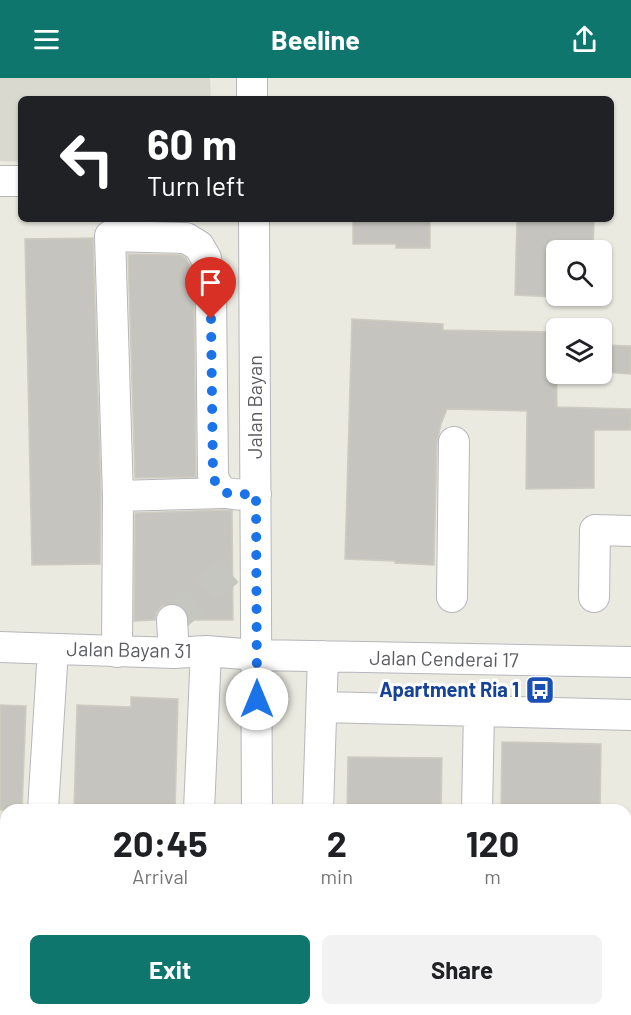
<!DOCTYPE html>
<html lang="en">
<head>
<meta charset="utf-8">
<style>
	:root { --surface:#fff; --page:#f2f2f2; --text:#202124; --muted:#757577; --accent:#0f766e }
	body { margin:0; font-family:Barlow,sans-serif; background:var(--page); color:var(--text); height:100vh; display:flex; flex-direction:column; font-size:22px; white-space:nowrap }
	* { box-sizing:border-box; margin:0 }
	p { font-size:20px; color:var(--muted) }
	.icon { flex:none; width:33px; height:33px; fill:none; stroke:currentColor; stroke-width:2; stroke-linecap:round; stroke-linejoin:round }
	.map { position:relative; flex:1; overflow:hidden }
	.details { position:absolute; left:0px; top:726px; width:632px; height:212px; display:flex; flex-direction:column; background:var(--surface); border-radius:18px 18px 0 0; box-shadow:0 2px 4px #0004 }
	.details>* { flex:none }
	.guide { position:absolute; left:18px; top:18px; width:596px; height:126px; border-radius:9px; box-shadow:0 2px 4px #0004; background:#202124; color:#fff; overflow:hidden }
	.controls { position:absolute; left:546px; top:162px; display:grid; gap:12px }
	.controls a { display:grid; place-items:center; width:66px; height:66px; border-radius:9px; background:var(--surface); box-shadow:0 2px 4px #0004; font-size:30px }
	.pin { position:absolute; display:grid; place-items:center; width:51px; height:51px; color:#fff; margin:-62px -26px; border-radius:50% 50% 50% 0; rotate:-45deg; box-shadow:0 0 6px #0007 }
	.pin .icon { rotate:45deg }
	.me { position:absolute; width:66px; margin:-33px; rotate:0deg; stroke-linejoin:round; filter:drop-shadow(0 0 4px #0008) }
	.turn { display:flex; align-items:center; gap:21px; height:126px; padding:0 30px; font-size:27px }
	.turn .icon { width:78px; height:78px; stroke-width:2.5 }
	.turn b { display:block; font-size:42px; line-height:51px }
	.eta { display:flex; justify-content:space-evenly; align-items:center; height:102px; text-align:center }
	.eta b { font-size:36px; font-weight:700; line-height:42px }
	.cta { display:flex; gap:12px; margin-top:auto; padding:12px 30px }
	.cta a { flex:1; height:69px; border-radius:9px; background:var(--accent); color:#fff; font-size:24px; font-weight:700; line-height:69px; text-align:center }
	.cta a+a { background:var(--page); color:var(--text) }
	header { display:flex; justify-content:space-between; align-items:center; height:78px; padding:0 30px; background:var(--accent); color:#fff; font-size:27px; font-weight:700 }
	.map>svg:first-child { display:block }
</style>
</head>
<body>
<header><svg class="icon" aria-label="menu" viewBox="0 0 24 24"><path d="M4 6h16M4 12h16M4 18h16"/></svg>Beeline<svg class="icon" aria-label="share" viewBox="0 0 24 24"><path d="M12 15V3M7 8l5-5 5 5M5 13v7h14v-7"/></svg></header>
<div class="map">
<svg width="631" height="937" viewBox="0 0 631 937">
	<rect width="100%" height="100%" fill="#eaeae1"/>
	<!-- education -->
	<path fill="#dad9cf" d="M0 0H210L211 21H21V84L0 83Z"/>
	<!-- building -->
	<path fill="#c6c4be" stroke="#ceccc0" stroke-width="1.5" d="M353 141H430V170H396V166H353Z
		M517 141H594L593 172H556V219L515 217Z
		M93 160 101 418 100 486 32 487 25 161Z
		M128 176 181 177 186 180 189 186 194 220 196 399 135 400Z
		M352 241 443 246V252L556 254 557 329 631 331V352H594V410L526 411 527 333 447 331 441 346 437 364 434 487 395 485V483L345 481Z
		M603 267 631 268V296L602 294Z
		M224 432 232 433 233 542H189L186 532 180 527 172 525 162 528 157 534 155 542 134 543 135 435Z
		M131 619 178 621 175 732H74L77 627 131 629Z
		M0 627 26 628 22 732H0Z
		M502 664 601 666 600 732H501Z
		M348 679 442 680 441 732H347Z"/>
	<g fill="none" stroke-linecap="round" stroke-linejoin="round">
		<!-- minor-tunnel -->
		<path stroke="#c6c6c1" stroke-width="30" stroke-dasharray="30 15" stroke-linecap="butt" d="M172 542 232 490"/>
		<!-- minor casing -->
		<g stroke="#b6b7bc" stroke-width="32">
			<path id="minor" d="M252 0V21
				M0 103H21
				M254 141 257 732
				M118 418 223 415
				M452 519 454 364
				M594 519 595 452 631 453
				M172 542 174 575
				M0 569 174 575 206 573 257 577 631 584
				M117 574 118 418 110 158 186 160 199 168 206 180 211 219 213 397C219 421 235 416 256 416
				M322 629 631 637
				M43 732 53 571
				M199 732 206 573
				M318 732 323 578
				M477 732 479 633
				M190 937V932
				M256 937V932
				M310 937 311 932
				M475 937V932
				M631 937V932"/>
		</g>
		<!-- minor -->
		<use href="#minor" stroke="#fff" stroke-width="30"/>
	</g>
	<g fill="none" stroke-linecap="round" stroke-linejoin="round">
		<!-- route -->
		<path stroke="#1a73e8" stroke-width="10" stroke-dasharray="0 18" d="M211 241 213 397C219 421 235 416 256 416L257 621"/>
	</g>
	<!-- icons -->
	<defs>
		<g id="bus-square" transform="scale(1.5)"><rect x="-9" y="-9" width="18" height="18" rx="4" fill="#1a4fb4" stroke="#fff"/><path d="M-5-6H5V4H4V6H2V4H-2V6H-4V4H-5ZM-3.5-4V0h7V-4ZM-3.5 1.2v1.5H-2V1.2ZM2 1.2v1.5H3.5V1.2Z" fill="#fff"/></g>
	</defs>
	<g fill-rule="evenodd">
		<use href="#bus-square" x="540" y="612"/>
	</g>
	<g text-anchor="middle" stroke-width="6" stroke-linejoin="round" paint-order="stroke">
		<!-- street labels -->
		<g font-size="20" fill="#5a5b60" stroke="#fff">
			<text transform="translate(255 329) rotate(-90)" y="7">Jalan Bayan</text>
			<text transform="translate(129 572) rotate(1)" y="7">Jalan Bayan 31</text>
			<text transform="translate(444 581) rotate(1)" y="7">Jalan Cenderai 17</text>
		</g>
		<!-- transit labels -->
		<g font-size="20" font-weight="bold" fill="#164399" stroke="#fff" text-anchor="end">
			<text x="519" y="619">Apartment Ria 1</text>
		</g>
	</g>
</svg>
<div class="controls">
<a><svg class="icon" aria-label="search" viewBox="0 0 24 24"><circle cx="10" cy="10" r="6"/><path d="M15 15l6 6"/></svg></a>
<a><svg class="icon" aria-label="layers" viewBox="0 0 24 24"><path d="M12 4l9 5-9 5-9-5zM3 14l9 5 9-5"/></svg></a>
</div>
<div class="pin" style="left:211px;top:241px;background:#d93025"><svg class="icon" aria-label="arrive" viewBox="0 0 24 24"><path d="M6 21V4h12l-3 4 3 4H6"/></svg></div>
<svg class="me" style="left:257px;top:621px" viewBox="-20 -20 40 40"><circle r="19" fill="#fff"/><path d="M0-13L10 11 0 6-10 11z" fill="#1a73e8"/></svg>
<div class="guide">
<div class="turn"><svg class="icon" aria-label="left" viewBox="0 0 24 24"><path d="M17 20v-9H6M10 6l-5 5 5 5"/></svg><div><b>60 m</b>Turn left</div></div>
</div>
<section class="details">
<div class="eta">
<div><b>20:45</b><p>Arrival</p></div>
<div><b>2</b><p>min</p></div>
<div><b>120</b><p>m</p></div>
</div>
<div class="cta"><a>Exit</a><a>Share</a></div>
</section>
</div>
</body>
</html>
